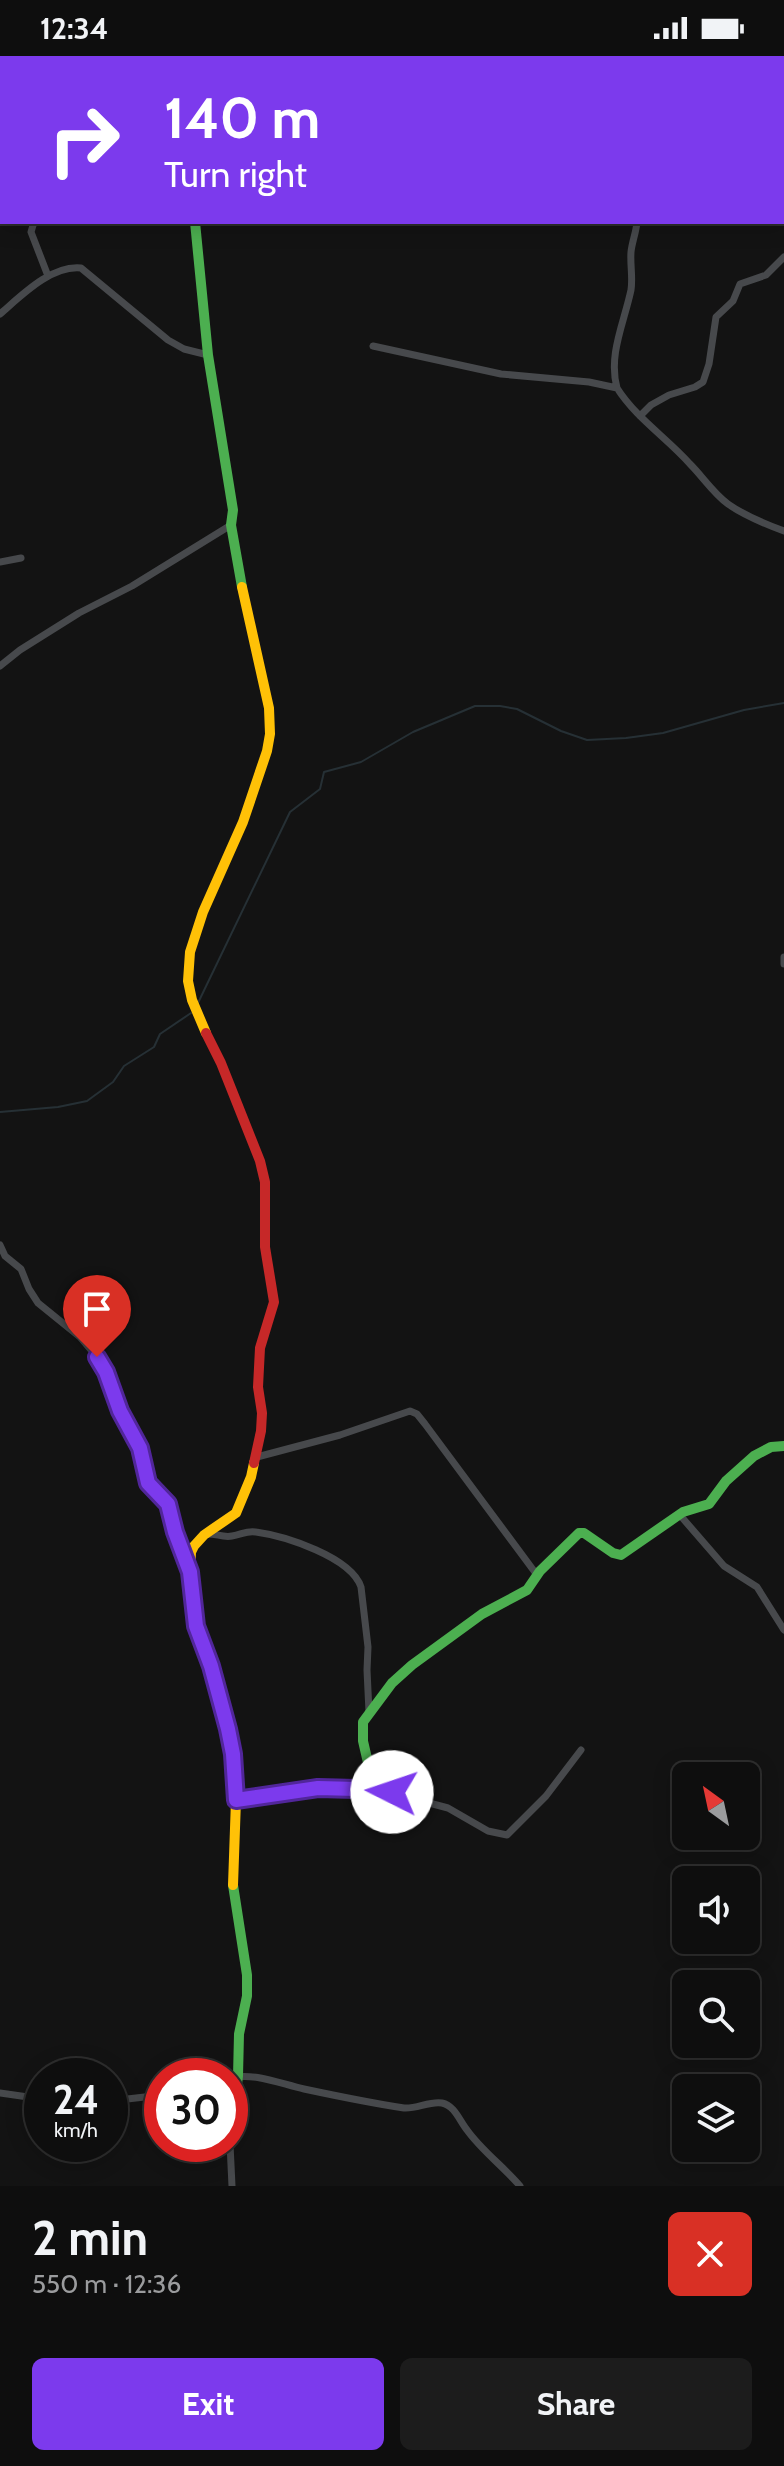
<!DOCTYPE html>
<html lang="en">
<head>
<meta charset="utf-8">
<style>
	:root { --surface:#0e0e0e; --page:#1c1c1c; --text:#f1f3f6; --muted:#9b9c9e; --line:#2e2e2e; --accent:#7c3aed }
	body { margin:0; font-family:Cabin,sans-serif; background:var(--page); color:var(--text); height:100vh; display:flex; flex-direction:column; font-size:30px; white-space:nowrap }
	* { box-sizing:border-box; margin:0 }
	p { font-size:26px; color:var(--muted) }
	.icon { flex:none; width:44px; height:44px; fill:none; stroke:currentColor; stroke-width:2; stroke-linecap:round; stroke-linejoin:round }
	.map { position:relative; height:2130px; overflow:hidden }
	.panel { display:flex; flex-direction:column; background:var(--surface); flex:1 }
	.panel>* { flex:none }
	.banner { position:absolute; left:0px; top:0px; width:784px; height:168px; box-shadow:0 4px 20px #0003,0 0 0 2px var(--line); background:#7c3aed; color:#fff; overflow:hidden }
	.needle { width:52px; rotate:327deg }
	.controls { position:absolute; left:672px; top:1706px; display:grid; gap:16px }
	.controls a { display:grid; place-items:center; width:88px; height:88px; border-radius:12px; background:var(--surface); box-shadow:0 4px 20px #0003,0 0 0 2px var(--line); font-size:40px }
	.speed { position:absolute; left:24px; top:2002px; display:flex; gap:16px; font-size:40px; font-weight:700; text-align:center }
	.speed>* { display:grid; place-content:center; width:104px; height:104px; border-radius:50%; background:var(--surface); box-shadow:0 4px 20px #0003,0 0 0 2px var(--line); line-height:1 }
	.speed small { font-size:20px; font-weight:400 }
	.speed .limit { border:12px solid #d22; background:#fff; color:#111 }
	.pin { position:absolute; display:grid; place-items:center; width:68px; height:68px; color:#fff; margin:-82px -34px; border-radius:50% 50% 50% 0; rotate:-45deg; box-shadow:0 0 8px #0007 }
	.pin .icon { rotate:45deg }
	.me { position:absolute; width:88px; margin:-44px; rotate:274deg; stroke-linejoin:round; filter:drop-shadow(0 0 6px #0008) }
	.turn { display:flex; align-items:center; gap:28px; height:168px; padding:0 32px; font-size:36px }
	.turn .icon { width:104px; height:104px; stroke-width:2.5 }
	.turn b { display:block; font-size:56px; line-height:68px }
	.round { display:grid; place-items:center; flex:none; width:84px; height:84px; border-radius:12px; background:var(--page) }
	.overview { display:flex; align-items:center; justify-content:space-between; height:136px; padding:0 32px }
	h1 { font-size:48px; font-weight:800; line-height:60px }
	.action { display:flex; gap:16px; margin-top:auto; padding:16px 32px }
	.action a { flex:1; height:92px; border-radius:12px; background:var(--accent); color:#fff; font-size:32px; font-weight:800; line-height:92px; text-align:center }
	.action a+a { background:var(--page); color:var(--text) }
	.status { display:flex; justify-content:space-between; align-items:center; height:56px; padding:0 40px; background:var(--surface); direction:ltr }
	.status svg { height:22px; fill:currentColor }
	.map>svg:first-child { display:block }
</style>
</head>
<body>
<div class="status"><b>12:34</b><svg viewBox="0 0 49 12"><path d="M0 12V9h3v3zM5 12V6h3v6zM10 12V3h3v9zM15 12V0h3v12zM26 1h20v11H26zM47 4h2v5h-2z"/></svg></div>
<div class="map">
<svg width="784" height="2130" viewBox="0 0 784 2130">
	<rect width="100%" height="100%" fill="#131313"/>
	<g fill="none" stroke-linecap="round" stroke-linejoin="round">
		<!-- stream -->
		<path stroke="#263035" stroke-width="2" d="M197 949 290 756 320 733 324 716 361 706 413 676 475 650H500L517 653 561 675 587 684 626 682 663 677 744 654 784 647
			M0 1056 58 1051 87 1045 113 1026 124 1010 154 991 160 978 191 957"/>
		<!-- street -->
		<path stroke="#47494c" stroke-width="7" d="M16 0 18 2
			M169 0V2
			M641 2 643 0
			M34 166 31 176 48 220
			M0 258C21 240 51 209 81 212L168 284 184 293 208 299
			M373 290 501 318 589 326 617 332C636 362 667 382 690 408 703 421 713 437 728 448 745 460 765 468 784 475
			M617 332C608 299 624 267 631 234 633 221 630 209 631 196 632 186 636 177 637 166
			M640 360 651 349 669 339 695 331 703 326 709 308 716 261 733 245 740 228 766 219 784 201
			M0 506 21 502
			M0 610 20 594 79 557 132 530 231 469
			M784 901V908
			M0 1189 5 1200 21 1213 29 1233 38 1247 80 1281 97 1301 106 1316 120 1355 140 1392 148 1427 168 1448 175 1476 189 1512
			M257 1401 340 1379 410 1355 417 1358 425 1368 537 1519
			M679 1458 724 1510 757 1531 784 1574
			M206 1478C215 1477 223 1482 232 1480 241 1479 247 1474 256 1476 285 1480 351 1501 361 1531L368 1591 367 1614 369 1656
			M369 1731 448 1752 488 1775 507 1779 546 1740 581 1694
			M230 2022C254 2016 281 2028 304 2033 337 2040 371 2047 404 2052 417 2053 429 2045 442 2047 455 2050 459 2064 467 2074 482 2095 504 2111 520 2130
			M0 2037 42 2043
			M110 2045 162 2039
			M230 2088 232 2130"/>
		<!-- fast -->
		<path stroke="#4caf50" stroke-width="10" d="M195 166 208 299 233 454 231 469 242 531
			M236 1744 318 1732 363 1733 369 1731 372 1724 363 1685V1666L392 1627 412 1609 482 1558 527 1534 540 1515 579 1477H584L613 1497 621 1499 683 1456 709 1448 726 1425 754 1400 771 1391 784 1390
			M230 2087 238 2020 239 1978 247 1940V1919L233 1829"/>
		<!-- slow -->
		<path stroke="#ffc107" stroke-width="10" d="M206 977 192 944 188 925 190 896 203 856 243 766 267 695 270 678 269 652 242 531
			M233 1829 236 1744 233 1698 223 1649 196 1570 190 1516 191 1496 194 1490 204 1479 236 1457 251 1421 254 1407"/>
		<!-- jam -->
		<path stroke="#c62828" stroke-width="10" d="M206 977 221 1007 260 1105 265 1126V1191L274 1246 260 1292 258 1331 262 1357 261 1375 254 1407"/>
	</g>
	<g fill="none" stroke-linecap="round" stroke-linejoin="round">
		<!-- route casing -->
		<g stroke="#51269a" stroke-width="20">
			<path id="route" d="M97 1301 106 1316 120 1355 140 1392 148 1427 168 1448 175 1476 190 1516 196 1570 211 1610 228 1673 233 1698 236 1744 318 1732 356 1733 369 1731 392 1736"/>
		</g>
		<!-- route -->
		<use href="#route" stroke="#7c3aed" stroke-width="14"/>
	</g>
</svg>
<div class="controls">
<a><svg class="needle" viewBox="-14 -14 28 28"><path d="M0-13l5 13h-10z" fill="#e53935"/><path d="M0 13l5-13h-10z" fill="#9b9c9e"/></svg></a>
<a><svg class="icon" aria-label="sound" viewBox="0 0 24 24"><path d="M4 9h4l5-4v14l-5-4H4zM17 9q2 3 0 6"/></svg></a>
<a><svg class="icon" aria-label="search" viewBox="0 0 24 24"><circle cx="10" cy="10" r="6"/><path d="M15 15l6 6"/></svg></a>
<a><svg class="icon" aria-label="layers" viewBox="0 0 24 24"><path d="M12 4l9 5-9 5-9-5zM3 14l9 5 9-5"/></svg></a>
</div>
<div class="speed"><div>24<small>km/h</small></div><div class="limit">30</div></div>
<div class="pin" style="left:97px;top:1301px;background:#d93025"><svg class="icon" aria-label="arrive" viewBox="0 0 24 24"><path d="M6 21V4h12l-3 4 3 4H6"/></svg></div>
<svg class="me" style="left:392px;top:1736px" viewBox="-20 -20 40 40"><circle r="19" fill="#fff"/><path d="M0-13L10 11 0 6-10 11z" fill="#7c3aed"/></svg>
<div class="banner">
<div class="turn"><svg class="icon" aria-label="right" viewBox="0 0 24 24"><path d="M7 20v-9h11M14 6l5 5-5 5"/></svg><div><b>140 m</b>Turn right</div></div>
</div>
</div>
<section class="panel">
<div class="overview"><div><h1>2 min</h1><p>550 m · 12:36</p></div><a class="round" style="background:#d93025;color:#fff"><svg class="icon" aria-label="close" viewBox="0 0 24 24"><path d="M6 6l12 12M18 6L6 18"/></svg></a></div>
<div class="action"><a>Exit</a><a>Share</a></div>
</section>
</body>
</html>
